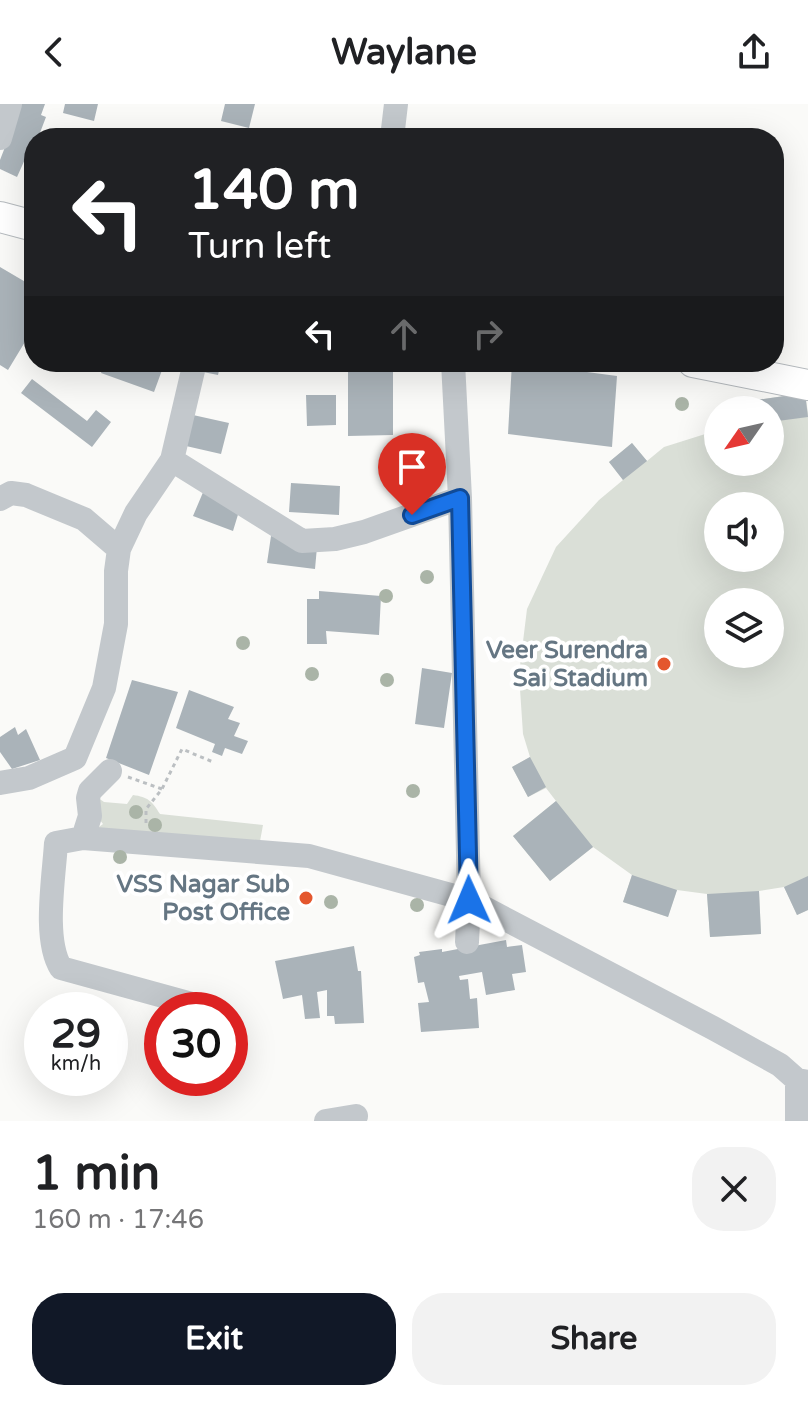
<!DOCTYPE html>
<html lang="en">
<head>
<meta charset="utf-8">
<style>
	:root { --surface:#fff; --page:#f2f2f2; --text:#202124; --muted:#757577; --accent:#111827 }
	body { margin:0; font-family:"Varela Round",sans-serif; background:var(--page); color:var(--text); height:100vh; display:flex; flex-direction:column; font-size:30px; white-space:nowrap }
	* { box-sizing:border-box; margin:0 }
	p { font-size:26px; color:var(--muted) }
	.icon { flex:none; width:44px; height:44px; fill:none; stroke:currentColor; stroke-width:2; stroke-linecap:round; stroke-linejoin:round }
	.map { position:relative; height:1017px; overflow:hidden }
	.details { display:flex; flex-direction:column; background:var(--surface); flex:1 }
	.details>* { flex:none }
	.banner { position:absolute; left:24px; top:24px; width:760px; height:244px; border-radius:32px; box-shadow:0 8px 32px #0002; background:#202124; color:#fff; overflow:hidden }
	.needle { width:52px; rotate:236deg }
	.buttons { position:absolute; left:704px; top:292px; display:grid; gap:16px }
	.buttons a { display:grid; place-items:center; width:80px; height:80px; border-radius:50%; background:var(--surface); box-shadow:0 8px 32px #0002; font-size:40px }
	.speed { position:absolute; left:24px; top:888px; display:flex; gap:16px; font-size:40px; font-weight:700; text-align:center }
	.speed>* { display:grid; place-content:center; width:104px; height:104px; border-radius:50%; background:var(--surface); box-shadow:0 8px 32px #0002; line-height:1 }
	.speed small { font-size:20px; font-weight:400 }
	.speed .limit { border:12px solid #d22; background:#fff; color:#111 }
	.pin { position:absolute; display:grid; place-items:center; width:68px; height:68px; color:#fff; margin:-82px -34px; border-radius:50% 50% 50% 0; rotate:-45deg; box-shadow:0 0 8px #0007 }
	.pin .icon { rotate:45deg }
	.me { position:absolute; width:88px; margin:-44px; rotate:359deg; stroke-linejoin:round; filter:drop-shadow(0 0 6px #0008) }
	.turn { display:flex; align-items:center; gap:28px; height:168px; padding:0 32px; font-size:36px }
	.turn .icon { width:104px; height:104px; stroke-width:2.5 }
	.turn b { display:block; font-size:56px; line-height:68px }
	.lanes { display:flex; align-items:center; height:76px; padding:0 32px; background:#0003; justify-content:center; gap:40px; direction:ltr }
	.lanes .off { opacity:.35 }
	.round { display:grid; place-items:center; flex:none; width:84px; height:84px; border-radius:32px; background:var(--page) }
	.headline { display:flex; align-items:center; justify-content:space-between; height:136px; padding:0 32px }
	h1 { font-size:48px; font-weight:700; line-height:60px }
	.button { display:flex; gap:16px; margin-top:auto; padding:16px 32px }
	.button a { flex:1; height:92px; border-radius:32px; background:var(--accent); color:#fff; font-size:32px; font-weight:700; line-height:92px; text-align:center }
	.button a+a { background:var(--page); color:var(--text) }
	header { display:flex; justify-content:space-between; align-items:center; height:104px; padding:0 32px; background:var(--surface); font-size:36px; font-weight:700 }
	.map>svg:first-child { display:block }
</style>
</head>
<body>
<header><svg class="icon" aria-label="back" viewBox="0 0 24 24"><path d="M15 5l-7 7 7 7"/></svg>Waylane<svg class="icon" aria-label="share" viewBox="0 0 24 24"><path d="M12 15V3M7 8l5-5 5 5M5 13v7h14v-7"/></svg></header>
<div class="map">
<svg width="808" height="1017" viewBox="0 0 808 1017">
	<rect width="100%" height="100%" fill="#fafaf8"/>
	<!-- green -->
	<path fill="#dadfd7" fill-rule="evenodd" d="M805 289 808 309V806L797 811 784 783 759 787 761 830 710 833 707 790 677 786 668 813 623 798 632 771 593 743 550 777 513 732 556 697 546 684 528 693 512 663 530 653 523 630 519 570 527 505 556 443 599 396 623 376 609 358 632 339 647 357 664 343 718 326V358H770V306H722L721 301ZM718 402H770V454H718ZM718 498H770V550H718Z
		M94 691 104 698 127 700 133 691C148 693 152 697 160 710L263 721 258 748 96 725 103 720 96 711Z"/>
	<!-- building -->
	<path fill="#aab3b9" d="M18 0H45L41 11 46 13 38 34H34L31 55 26 53 17 73 0 65V56L19 7Z
		M65 0H98L94 17 63 9Z
		M225 0H255L249 24 221 17Z
		M52 26 66 31 65 34H49Z
		M0 163 34 183V223L8 266 0 261Z
		M105 258H165L154 288 101 269Z
		M200 258H221L218 271 198 267Z
		M348 258H393V331L348 332Z
		M512 258 617 272 612 343 508 330Z
		M32 275 87 317 96 306 111 318 92 343 21 289Z
		M805 289 808 313 770 318V306H722L721 301Z
		M306 291H336V321L307 322Z
		M193 311 229 319 221 350 186 342Z
		M632 339 647 357 623 376 609 358Z
		M291 379 340 382 339 411 289 408Z
		M204 386 240 404 233 427 193 412Z
		M271 432 317 443 315 465 267 459Z
		M319 487 381 492 379 531 326 527 327 540H307V495H319Z
		M422 564 452 569 444 624 415 620Z
		M132 576 178 588 149 671 106 654Z
		M189 586 234 603 228 615 240 619 234 632 248 637 242 650 225 644 222 652 212 648 215 640 176 624Z
		M15 623 18 631 26 625 40 656 12 665 0 648V633Z
		M530 653 546 683 528 693 512 663Z
		M556 697 593 743 550 777 513 732Z
		M632 771 677 786 668 813 623 798Z
		M808 772V806L797 811 784 783Z
		M759 787 761 830 710 833 707 790Z
		M506 836 507 843 522 841 526 868 512 870 515 886 486 891 482 868 459 872 460 876 468 875 470 895 477 894 479 924 421 928 418 899 429 898 424 878 418 879 414 853 420 851 419 848 442 845V848Z
		M354 842 358 867H361L364 919 335 920 334 912H327V886L317 888 320 914 305 915 302 891 283 895 275 857Z"/>
	<g fill="none" stroke-linecap="round" stroke-linejoin="round">
		<!-- major casing -->
		<g stroke="#b5babe" stroke-width="32">
			<path id="major" d="M0 113 34 122
				M693 258 808 281"/>
		</g>
		<!-- path -->
		<path stroke="#bbbfc2" stroke-width="3" stroke-dasharray="4 4" stroke-linecap="butt" d="M128 673 162 685
			M146 719V705L162 685 182 645 213 658"/>
		<!-- minor -->
		<path stroke="#c3c8cc" stroke-width="24" d="M0 34 10 0
			M392 34 396 0
			M453 258 460 394 469 796 467 838
			M172 356 302 437 335 435 364 428 460 394
			M0 395 11 389 26 391 84 415 119 445
			M110 667 90 687 88 694 90 712 83 734 56 739C54 773 43 836 61 864L192 900
			M0 679 29 674 75 654 104 584 116 520V467L119 445 136 409 172 356 195 258
			M83 734 309 752 469 796 713 924 780 961 797 976 808 978
			M326 1017 356 1012
			M797 1017V976"/>
		<!-- major -->
		<use href="#major" stroke="#fff" stroke-width="30"/>
	</g>
	<!-- trees -->
	<g fill="#aab4a7">
		<circle cx="682" cy="300" r="7"/>
		<circle cx="427" cy="473" r="7"/>
		<circle cx="386" cy="492" r="7"/>
		<circle cx="243" cy="539" r="7"/>
		<circle cx="312" cy="570" r="7"/>
		<circle cx="387" cy="576" r="7"/>
		<circle cx="413" cy="687" r="7"/>
		<circle cx="136" cy="708" r="7"/>
		<circle cx="155" cy="721" r="7"/>
		<circle cx="120" cy="753" r="7"/>
		<circle cx="331" cy="798" r="7"/>
		<circle cx="417" cy="801" r="7"/>
	</g>
	<g fill="none" stroke-linecap="round" stroke-linejoin="round">
		<!-- route casing -->
		<g stroke="#114b97" stroke-width="20">
			<path id="route" d="M412 411 460 394 469 796"/>
		</g>
		<!-- route -->
		<use href="#route" stroke="#1a73e8" stroke-width="14"/>
	</g>
	<!-- markers -->
	<g fill="#e4572e" stroke="#fff" stroke-width="3">
		<circle cx="664" cy="560" r="8"/>
		<circle cx="306" cy="794" r="8"/>
	</g>
	<g text-anchor="middle" stroke-width="8" stroke-linejoin="round" paint-order="stroke">
		<!-- poi labels -->
		<g font-size="24" font-weight="bold" fill="#657683" stroke="#fff" text-anchor="end">
			<text x="648" y="554">Veer Surendra<tspan x="648" dy="28">Sai Stadium</tspan></text>
			<text x="290" y="788">VSS Nagar Sub<tspan x="290" dy="28">Post Office</tspan></text>
		</g>
	</g>
</svg>
<div class="buttons">
<a><svg class="needle" viewBox="-14 -14 28 28"><path d="M0-13l5 13h-10z" fill="#e53935"/><path d="M0 13l5-13h-10z" fill="#757577"/></svg></a>
<a><svg class="icon" aria-label="sound" viewBox="0 0 24 24"><path d="M4 9h4l5-4v14l-5-4H4zM17 9q2 3 0 6"/></svg></a>
<a><svg class="icon" aria-label="layers" viewBox="0 0 24 24"><path d="M12 4l9 5-9 5-9-5zM3 14l9 5 9-5"/></svg></a>
</div>
<div class="speed"><div>29<small>km/h</small></div><div class="limit">30</div></div>
<div class="pin" style="left:412px;top:411px;background:#d93025"><svg class="icon" aria-label="arrive" viewBox="0 0 24 24"><path d="M6 21V4h12l-3 4 3 4H6"/></svg></div>
<svg class="me" style="left:469px;top:796px" viewBox="-20 -20 40 40"><path d="M0-17L14 15 0 8-14 15z" fill="#1a73e8" stroke="#fff" stroke-width="4"/></svg>
<div class="banner">
<div class="turn"><svg class="icon" aria-label="left" viewBox="0 0 24 24"><path d="M17 20v-9H6M10 6l-5 5 5 5"/></svg><div><b>140 m</b>Turn left</div></div>
<div class="lanes"><svg class="icon" aria-label="left" viewBox="0 0 24 24"><path d="M17 20v-9H6M10 6l-5 5 5 5"/></svg><svg class="icon off" aria-label="ahead" viewBox="0 0 24 24"><path d="M12 20V5M6 11l6-6 6 6"/></svg><svg class="icon off" aria-label="right" viewBox="0 0 24 24"><path d="M7 20v-9h11M14 6l5 5-5 5"/></svg></div>
</div>
</div>
<section class="details">
<div class="headline"><div><h1>1 min</h1><p>160 m · 17:46</p></div><a class="round"><svg class="icon" aria-label="close" viewBox="0 0 24 24"><path d="M6 6l12 12M18 6L6 18"/></svg></a></div>
<div class="button"><a>Exit</a><a>Share</a></div>
</section>
</body>
</html>
